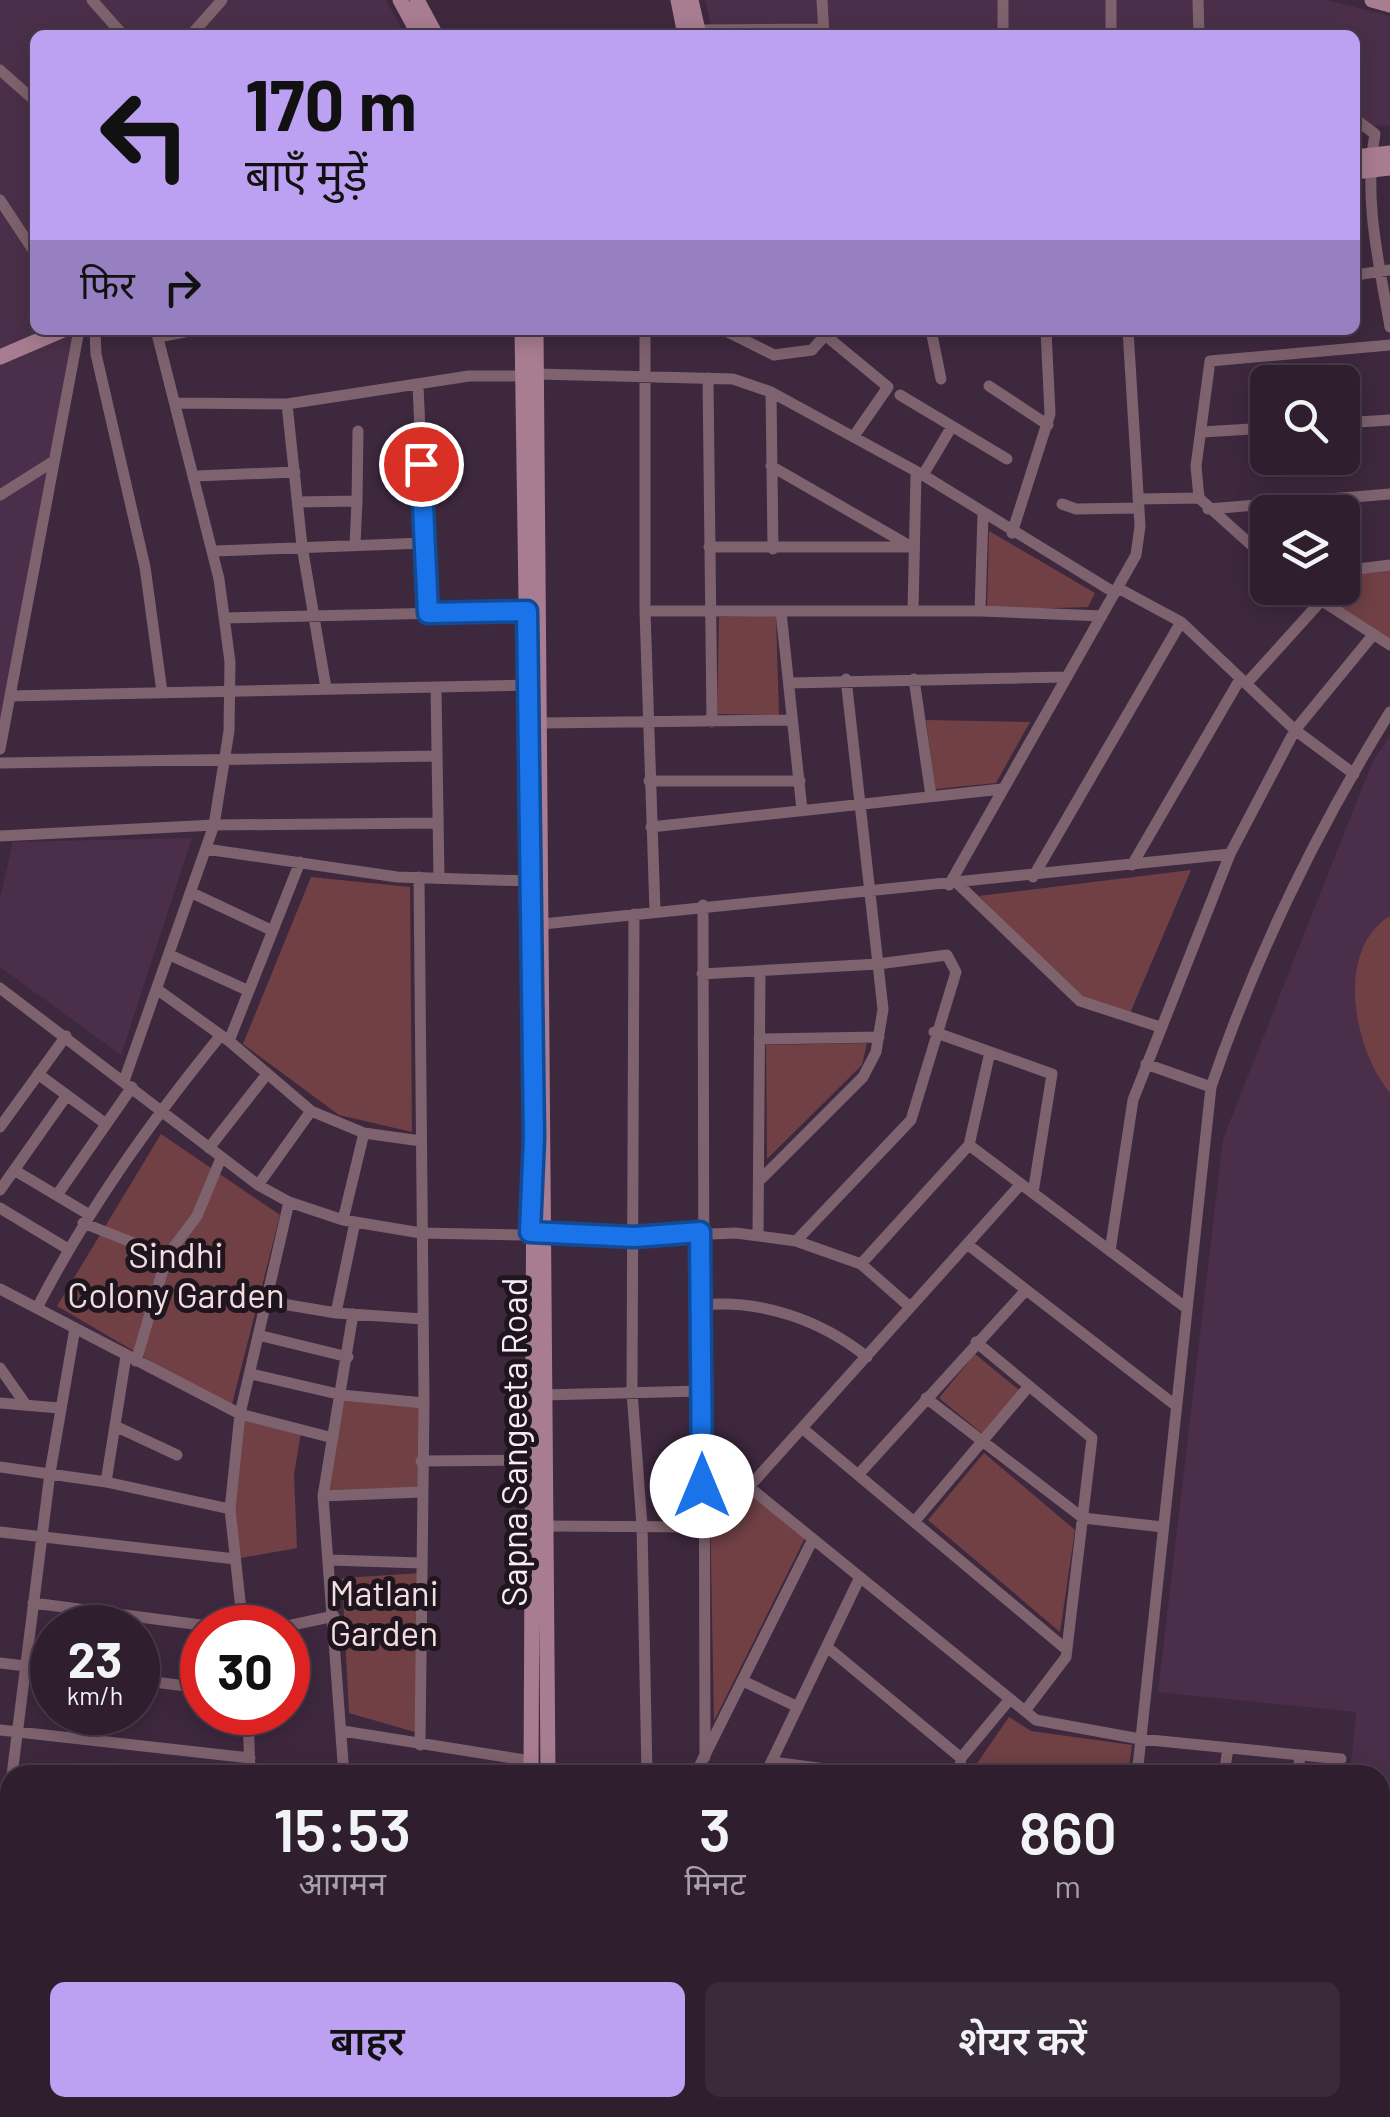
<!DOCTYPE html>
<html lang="hi">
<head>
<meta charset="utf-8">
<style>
	:root { --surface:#2e1e2e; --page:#3a2b3a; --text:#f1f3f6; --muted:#a7a2aa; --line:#493c4a; --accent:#bca0f2 }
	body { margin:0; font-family:Barlow,"Noto Sans Devanagari",sans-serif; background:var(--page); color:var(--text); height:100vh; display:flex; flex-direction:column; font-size:38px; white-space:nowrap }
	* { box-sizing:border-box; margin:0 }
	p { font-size:32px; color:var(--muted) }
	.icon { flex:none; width:55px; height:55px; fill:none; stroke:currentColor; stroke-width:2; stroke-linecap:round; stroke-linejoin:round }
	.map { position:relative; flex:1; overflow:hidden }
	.sheet { position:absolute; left:0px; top:1765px; width:1390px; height:352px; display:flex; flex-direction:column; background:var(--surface); border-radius:30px 30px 0 0; box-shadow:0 5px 25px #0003,0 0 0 2px var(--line) }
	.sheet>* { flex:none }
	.guide { position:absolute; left:30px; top:30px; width:1330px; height:305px; border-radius:15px; box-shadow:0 5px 25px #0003,0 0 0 2px var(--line); background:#bca0f2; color:#111; overflow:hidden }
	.fabs { position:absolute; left:1250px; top:365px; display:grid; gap:20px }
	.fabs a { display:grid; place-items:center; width:110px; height:110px; border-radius:15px; background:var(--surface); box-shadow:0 5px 25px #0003,0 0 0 2px var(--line); font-size:50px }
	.speed { position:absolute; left:30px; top:1605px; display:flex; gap:20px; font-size:50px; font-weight:700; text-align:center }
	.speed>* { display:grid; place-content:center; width:130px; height:130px; border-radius:50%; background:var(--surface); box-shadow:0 5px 25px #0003,0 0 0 2px var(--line); line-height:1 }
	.speed small { font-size:25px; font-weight:400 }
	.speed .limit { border:15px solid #d22; background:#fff; color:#111 }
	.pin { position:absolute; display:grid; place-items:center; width:85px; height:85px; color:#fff; margin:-42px; border:5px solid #fff; border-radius:50%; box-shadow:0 2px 10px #0007 }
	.me { position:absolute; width:110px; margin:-55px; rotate:0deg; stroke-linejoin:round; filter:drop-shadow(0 0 8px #0008) }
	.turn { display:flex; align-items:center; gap:35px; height:210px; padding:0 50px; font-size:45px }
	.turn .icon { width:130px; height:130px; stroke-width:2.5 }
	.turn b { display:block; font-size:70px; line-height:85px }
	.then { display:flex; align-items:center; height:95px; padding:0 50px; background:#0003; gap:20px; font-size:38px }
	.eta { display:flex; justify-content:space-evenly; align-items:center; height:170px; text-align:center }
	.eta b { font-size:60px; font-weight:600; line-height:70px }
	.action { display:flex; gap:20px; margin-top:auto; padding:20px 50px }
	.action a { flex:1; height:115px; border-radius:15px; background:var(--accent); color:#111; font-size:40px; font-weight:600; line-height:115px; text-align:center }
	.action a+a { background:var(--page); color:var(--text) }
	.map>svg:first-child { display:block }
</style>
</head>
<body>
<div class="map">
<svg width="1390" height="2117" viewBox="0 0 1390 2117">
	<rect width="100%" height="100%" fill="#3e283e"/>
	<!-- built -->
	<path fill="#4b2f4a" d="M0 0H386L405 35H35V330H104L84 336 0 717Z
		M705 0H1327L1390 16V125L1355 128V35H713Z
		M1390 736V1834L1380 1832V1775H1350L1356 1712 1158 1692 1223 1139 1372 763Z
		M192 838 121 1055 0 967V898L13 842Z
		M1380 2017 1390 2019V2094L1380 2103Z
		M558 2108H1375L1365 2117H558Z"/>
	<!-- green -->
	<path fill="#704045" d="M989 531 1095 593 1088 607 987 610Z
		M1390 565V645L1302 588H1342L1343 571Z
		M776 615 779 715 717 714 719 617Z
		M926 720 1030 722 996 783 935 789Z
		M1191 870 1130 1013 1083 1000 979 896Z
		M311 877 410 887 412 1132 339 1115 243 1044Z
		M1390 916V1093C1354 1050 1334 950 1390 916Z
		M867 1043 862 1065 767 1159 766 1045Z
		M161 1134 280 1215 231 1408 57 1306Z
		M975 1354 1019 1390 983 1434 939 1398Z
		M342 1395 424 1403 421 1492 323 1496Z
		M240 1414 301 1432 294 1475 297 1548 235 1559 230 1509Z
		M984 1453 1075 1530 1060 1632 928 1520Z
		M746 1492 805 1538 714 1721 710 1506Z
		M423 1573 418 1733 349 1713 342 1578Z
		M1009 1717 1031 1731 1132 1745 1128 1775H969Z
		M58 2108H214L211 2117H56Z"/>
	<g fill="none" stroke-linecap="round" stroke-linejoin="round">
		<!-- street -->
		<path stroke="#7e626e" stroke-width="11" d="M92 0 123 35
			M822 0 824 35
			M1111 0V35
			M1198 0 1199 35
			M698 30 824 29
			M191 35 222 0
			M1003 35V0
			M0 70 35 101
			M1355 119 1375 134C1363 198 1379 263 1390 327
			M0 200 35 253
			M1355 275 1390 270
			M95 330 96 354 145 567 162 692
			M645 330V611L655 911
			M724 330 774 355 812 350 829 331
			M931 330 941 379
			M825 335 888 387 854 436
			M158 337 195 330
			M537 374 733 379 771 392 923 475 1115 593
			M708 378 712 722
			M418 385 428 613
			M989 386 1048 425
			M771 392 773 549
			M900 395 1007 459
			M177 403 287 404 469 376H523
			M287 404 302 546 326 688
			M1342 423 1390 420
			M1202 432 1268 428
			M771 466 910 546
			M923 475 951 428
			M196 476 295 472
			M0 495 54 461
			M1138 499 1199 498
			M298 502 357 501 358 431
			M1062 504 1076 509 1139 508
			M1208 509 1390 494
			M1012 533 1050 414 1046 330
			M355 545 357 501
			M709 547H913
			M214 551 424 543
			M1268 560 1199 498 1196 466 1210 361 1390 345
			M1342 571 1390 565
			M1118 588 1181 622 1295 730 1354 774
			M1302 588 1390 645
			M645 611H980L1102 616
			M913 611 916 474
			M980 611 983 515
			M781 612 802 810
			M224 618 527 611
			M914 679 931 796
			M789 683 1064 677
			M1246 684 1321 601
			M436 687 439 878
			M10 696 528 685
			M543 723 791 720
			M0 749 79 330
			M0 763 437 756
			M649 781H800
			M651 827 1002 789
			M0 836 214 825 437 823
			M206 849 397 877 530 881
			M1132 865 1240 679
			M419 877 424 1403 420 1745
			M1033 877 1181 622
			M958 884 1080 1001 1160 1027
			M949 885 1136 555 1140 526 1128 330
			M192 893 271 930
			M703 905 705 1757
			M634 914 632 1392 642 1525 647 1775
			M533 925 1230 854
			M170 955 249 991
			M702 974 878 964 947 955 956 972 911 1120 796 1241
			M0 988 258 1185 289 1202 343 1220 421 1233 635 1237 736 1233 796 1241 861 1264 910 1307
			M158 990 229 1041 311 1111 364 1133 421 1141
			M934 1032 1052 1074 1033 1193
			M759 1039 879 1037
			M229 1041 300 862
			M1146 1064 1211 1087
			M38 1074 106 1124
			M124 1081 214 825 229 731 230 662 219 579 156 330
			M0 1127 66 1036
			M969 1145 1185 1307
			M209 1148 267 1074
			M14 1170 88 1214
			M761 1179 863 1077 876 1052 883 1009 846 679
			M258 1185 311 1111
			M0 1190 67 1095
			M57 1195 132 1087
			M0 1208 68 1249
			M343 1220 364 1133
			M83 1223 167 1256
			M758 1236 760 972
			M967 1244 1175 1405
			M1110 1251 1133 1100 1230 854 1295 730 1373 635
			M861 1264 969 1145 990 1052
			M0 1289 240 1414 333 1438
			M265 1301 336 1313 423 1319
			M701 1305C761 1299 821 1320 867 1357
			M37 1308C88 1209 151 1121 221 1035
			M336 1313 355 1222
			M258 1335 348 1357
			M976 1342 1092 1438 1066 1657 1025 1711
			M136 1361 167 1256 197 1216 221 1158
			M0 1368 26 1405
			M251 1374 342 1395 424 1403
			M542 1395 701 1391
			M926 1398 1083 1518 1163 1527
			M0 1403 59 1408
			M115 1426 177 1455
			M802 1428 1067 1650
			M421 1461 530 1460
			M0 1467 106 1482 230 1509
			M858 1475 1026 1290
			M106 1482 126 1356
			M702 1486 749 1487 1036 1720 1140 1739 1341 1759
			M749 1487 1021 1184
			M323 1496 421 1492
			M914 1522 1029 1386
			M542 1526 702 1527
			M0 1532 235 1559
			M330 1560 421 1563
			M33 1603 224 1628
			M243 1628 230 1509 240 1414 289 1202
			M278 1628 334 1616
			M827 1647 961 1758
			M0 1663 52 1669
			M138 1680 202 1688
			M743 1681 798 1707
			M248 1712 250 1775
			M0 1730 250 1758
			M343 1731 531 1761
			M772 1762 872 1775
			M12 1775 50 1473 75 1328
			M344 1775 323 1496 353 1314
			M695 1775 813 1539
			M765 1775 860 1577
			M959 1775 961 1758 1010 1699
			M1137 1775 1211 1087C1255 958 1318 828 1390 712
			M1224 1775 1228 1748
			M1298 1775 1300 1755
			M0 1846 10 1788
			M1380 1892 1390 1894
			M0 1896 10 1897
			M0 1959 10 1960
			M0 2027 10 2028
			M1380 2079 1390 2081
			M1017 2108 1036 2111
			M1250 2108 1290 2117
			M5 2117 10 2075
			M48 2117 49 2108
			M223 2117 224 2108
			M291 2117 293 2108
			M396 2117 397 2108
			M464 2117 465 2108
			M706 2117 709 2108
			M782 2117 784 2108
			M856 2117 858 2108
			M1367 2117 1378 2108"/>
		<!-- secondary -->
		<path stroke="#a97d91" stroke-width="15" d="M400 0 419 35
			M417 0 436 35
			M678 0 685 35
			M691 0 699 35
			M1372 0 1390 5
			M1355 157 1390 153
			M1355 172 1390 168
			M522 330 534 1138 531 1775
			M536 330 548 1775
			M0 357 63 330
			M0 1797 10 1799
			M0 1822 10 1823
			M1380 1987 1390 1989
			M1380 2008 1390 2009
			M546 2108V2117
			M1112 2117 1119 2108
			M1128 2117 1135 2108"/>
	</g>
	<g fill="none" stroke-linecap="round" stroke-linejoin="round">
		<!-- route casing -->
		<g stroke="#114b97" stroke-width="25">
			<path id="route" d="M421 464 428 613 527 611 534 1138 530 1232 634 1237 700 1232 702 1486"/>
		</g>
		<!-- route -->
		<use href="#route" stroke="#1a73e8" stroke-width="18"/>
	</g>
	<g text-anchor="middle" stroke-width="10" stroke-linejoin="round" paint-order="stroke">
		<!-- park labels -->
		<g font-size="35" fill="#f3ddde" stroke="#1f151f">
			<text x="176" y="1268">Sindhi<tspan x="176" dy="40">Colony Garden</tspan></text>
			<text x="384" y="1606">Matlani<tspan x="384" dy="40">Garden</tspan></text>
		</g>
		<!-- street labels -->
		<g font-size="35" fill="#f9ebf9" stroke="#1f151f">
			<text transform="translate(515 1442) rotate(-90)" y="12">Sapna Sangeeta Road</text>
		</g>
	</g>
</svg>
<div class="fabs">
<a><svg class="icon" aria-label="search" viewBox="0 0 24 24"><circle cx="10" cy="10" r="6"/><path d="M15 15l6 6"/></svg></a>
<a><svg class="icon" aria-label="layers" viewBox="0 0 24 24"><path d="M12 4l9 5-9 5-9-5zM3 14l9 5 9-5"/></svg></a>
</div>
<div class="speed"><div>23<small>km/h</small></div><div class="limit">30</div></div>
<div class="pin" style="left:421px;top:464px;background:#d93025"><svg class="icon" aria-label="arrive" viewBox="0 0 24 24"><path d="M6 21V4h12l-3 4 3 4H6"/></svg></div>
<svg class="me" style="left:702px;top:1486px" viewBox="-20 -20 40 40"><circle r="19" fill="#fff"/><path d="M0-13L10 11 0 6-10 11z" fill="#1a73e8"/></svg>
<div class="guide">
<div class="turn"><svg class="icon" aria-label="left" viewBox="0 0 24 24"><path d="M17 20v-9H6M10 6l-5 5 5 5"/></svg><div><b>170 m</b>बाएँ मुड़ें</div></div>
<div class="then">फिर<svg class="icon" aria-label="right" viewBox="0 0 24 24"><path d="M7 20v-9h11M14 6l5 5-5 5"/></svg></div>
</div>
<section class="sheet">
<div class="eta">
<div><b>15:53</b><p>आगमन</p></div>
<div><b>3</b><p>मिनट</p></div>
<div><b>860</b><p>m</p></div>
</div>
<div class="action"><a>बाहर</a><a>शेयर करें</a></div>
</section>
</div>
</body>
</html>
